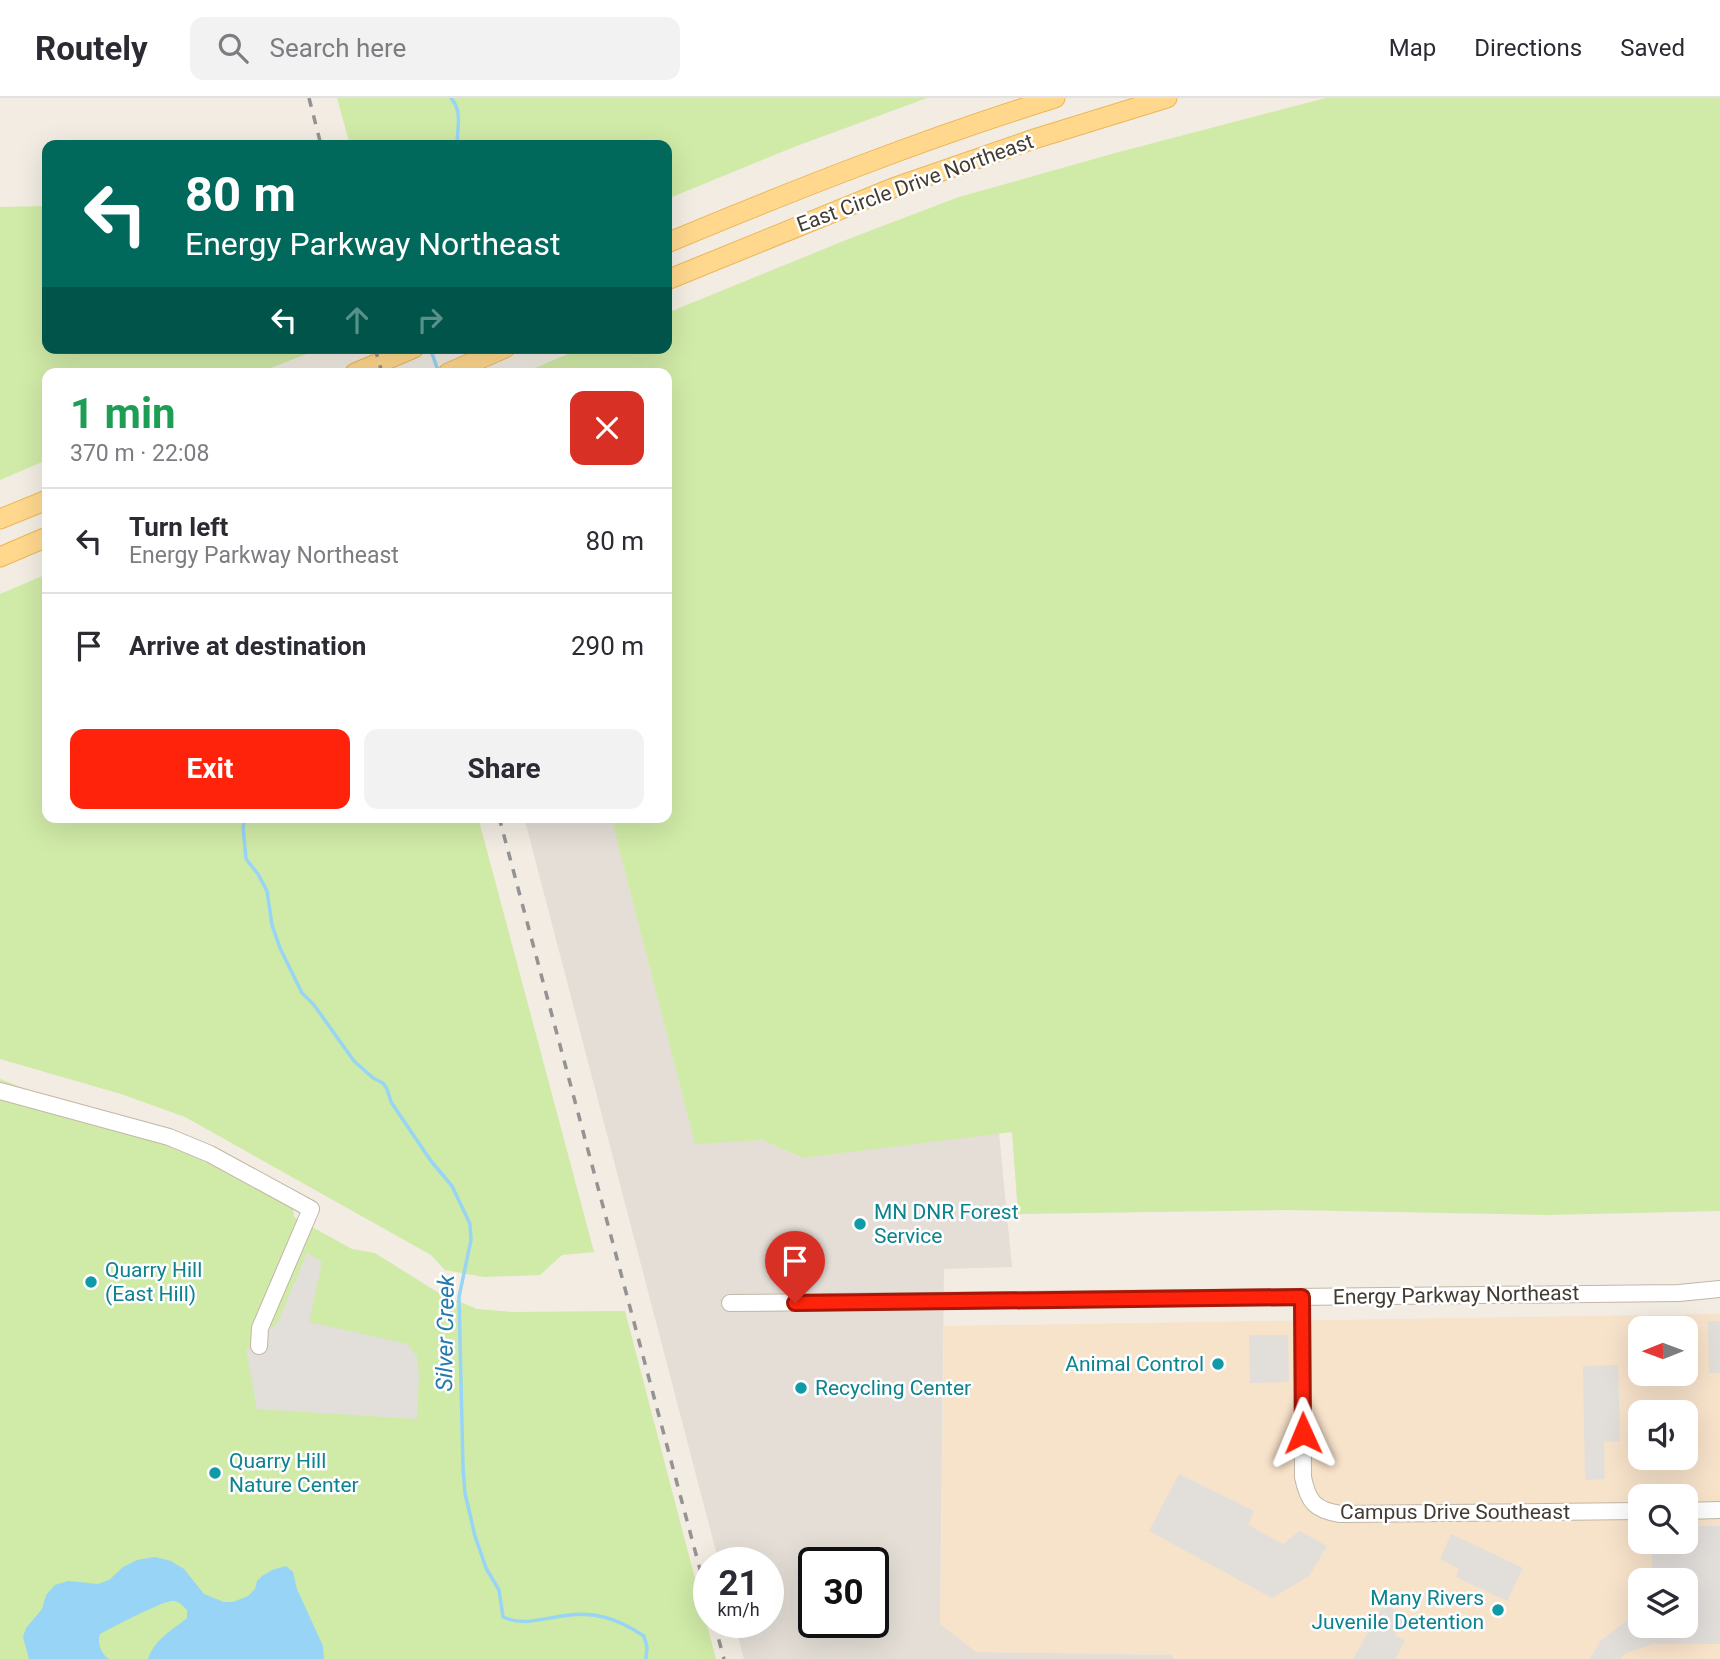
<!DOCTYPE html>
<html lang="en">
<head>
<meta charset="utf-8">
<style>
	:root { --surface:#fff; --page:#f2f2f3; --text:#2b2b33; --muted:#7c7c81; --line:#e1e1e2; --accent:#ff230c }
	body { margin:0; font-family:Roboto,sans-serif; background:var(--page); color:var(--text); height:100vh; display:flex; flex-direction:column; font-size:26px; white-space:nowrap }
	* { box-sizing:border-box; margin:0 }
	p { font-size:23px; color:var(--muted) }
	.icon { flex:none; width:38px; height:38px; fill:none; stroke:currentColor; stroke-width:2; stroke-linecap:round; stroke-linejoin:round }
	.map { position:relative; flex:1; overflow:hidden }
	.details { position:absolute; left:42px; top:270px; width:630px; height:455px; display:flex; flex-direction:column; background:var(--surface); border-radius:14px; box-shadow:0 7px 28px #0002 }
	.details>* { flex:none }
	.guide { position:absolute; left:42px; top:42px; width:630px; height:214px; border-radius:14px; box-shadow:0 7px 28px #0002; background:#00695c; color:#fff; overflow:hidden }
	.needle { width:46px; rotate:269deg }
	.tools { position:absolute; left:1628px; top:1218px; display:grid; gap:14px }
	.tools a { display:grid; place-items:center; width:70px; height:70px; border-radius:14px; background:var(--surface); box-shadow:0 7px 28px #0002; font-size:35px }
	.speed { position:absolute; left:693px; top:1449px; display:flex; gap:14px; font-size:35px; font-weight:700; text-align:center }
	.speed>* { display:grid; place-content:center; width:91px; height:91px; border-radius:50%; background:var(--surface); box-shadow:0 7px 28px #0002; line-height:1 }
	.speed small { font-size:18px; font-weight:400 }
	.speed .limit { border:4px solid #111; border-radius:10px; background:#fff; color:#111 }
	.pin { position:absolute; display:grid; place-items:center; width:60px; height:60px; color:#fff; margin:-72px -30px; border-radius:50% 50% 50% 0; rotate:-45deg; box-shadow:0 0 7px #0007 }
	.pin .icon { rotate:45deg }
	.me { position:absolute; width:77px; margin:-38px; rotate:359deg; stroke-linejoin:round; filter:drop-shadow(0 0 5px #0008) }
	.turn { display:flex; align-items:center; gap:24px; height:147px; padding:0 28px; font-size:32px }
	.turn .icon { width:91px; height:91px; stroke-width:2.5 }
	.turn b { display:block; font-size:49px; line-height:60px }
	.lanes { display:flex; align-items:center; height:66px; padding:0 28px; background:#0003; justify-content:center; gap:35px; direction:ltr }
	.lanes .off { opacity:.35 }
	.round { display:grid; place-items:center; flex:none; width:74px; height:74px; border-radius:14px; background:var(--page) }
	.summary { display:flex; align-items:center; justify-content:space-between; height:119px; padding:0 28px }
	h1 { font-size:42px; font-weight:700; line-height:52px; color:#1e9e55 }
	.primary-button { display:flex; gap:14px; margin-top:auto; padding:14px 28px }
	.primary-button a { flex:1; height:80px; border-radius:14px; background:var(--accent); color:#fff; font-size:28px; font-weight:700; line-height:80px; text-align:center }
	.primary-button a+a { background:var(--page); color:var(--text) }
	ul { padding:0; list-style:none }
	li { display:flex; align-items:center; gap:21px; height:105px; padding:0 28px; border-top:2px solid var(--line) }
	li div { flex:1 }
	li b { display:block; font-size:26px }
	li em { font-style:normal }
	header { display:flex; align-items:center; gap:42px; box-sizing:border-box; height:98px; padding:0 35px; background:var(--surface); border-bottom:2px solid var(--line) }
	header strong { font-size:33px }
	nav { display:flex; gap:38px; margin-inline-start:auto; font-size:24px }
	.search { width:490px; height:63px; background:var(--page); display:flex; align-items:center; gap:18px; box-sizing:border-box; padding:0 24px; border-radius:14px; color:var(--muted); font-size:26px }
	.map>svg:first-child { display:block }
</style>
</head>
<body>
<header>
<strong>Routely</strong>
<div class="search"><svg class="icon" aria-label="search" viewBox="0 0 24 24"><circle cx="10" cy="10" r="6"/><path d="M15 15l6 6"/></svg>Search here</div>
<nav><a>Map</a><a>Directions</a><a>Saved</a></nav>
</header>
<div class="map">
<svg width="1720" height="1561" viewBox="0 0 1720 1561">
	<rect width="100%" height="100%" fill="#f2ece2"/>
	<!-- commercial -->
	<path fill="#f7e2ca" fill-rule="evenodd" d="M1720 1216V1561H1174L1171 1557 975 1554 940 1526 944 1228ZM1640 1230H1685V1276H1640ZM1640 1314H1685V1360H1640ZM1640 1398H1685V1444H1640ZM1640 1482H1685V1528H1640Z"/>
	<!-- industrial -->
	<path fill="#e4ded7" fill-rule="evenodd" d="M524 719H611L695 1045 762 1042 803 1060 999 1035 1012 1169 944 1171 940 1526 976 1554 1172 1557 1174 1561H744L734 1524H768V1465H719ZM814 1465H873V1524H814Z"/>
	<!-- green -->
	<path fill="#d0eaa7" d="M337 0H927L794 49 667 101V47H350Z
		M1326 0H1720V1113L1546 1117 1287 1112 1018 1116 1012 1034 803 1060 762 1042 695 1046 611 719H667V275H523L582 250H667V215L851 140 959 99 1119 54Z
		M47 108V250H322L258 275H47V362L0 382V109Z
		M47 476V719H478L594 1154 562 1157 540 1177 484 1179 445 1172 431 1157 185 1019 121 996 0 961V496Z
		M0 981 182 1053 279 1099 293 1110 294 1119 352 1151 375 1155 437 1194 477 1211 512 1214 625 1213 716 1561H0Z"/>
	<!-- parking -->
	<path fill="#e2dfdb" d="M307 1155 322 1164 309 1224 408 1246 417 1259 419 1277 417 1321 257 1311 246 1251 259 1248 264 1235 277 1226Z
		M1708 1223H1720V1275H1709Z
		M1249 1237H1288L1289 1284 1250 1285Z
		M1618 1267 1620 1343 1604 1344 1605 1381 1585 1382 1583 1268Z
		M1179 1376 1254 1413 1248 1427 1283 1446 1300 1433 1327 1448 1309 1478 1272 1500 1149 1433Z
		M1685 1428H1720V1546H1653L1626 1555 1620 1561H1590L1600 1543 1630 1520 1639 1529 1685 1528V1482H1652V1444H1685Z
		M1451 1436 1523 1470 1507 1503 1456 1479 1459 1471 1440 1461Z
		M1384 1506 1406 1518 1395 1537 1405 1543 1395 1561H1353Z"/>
	<!-- water -->
	<path fill="#98d4f5" d="M155 1459 171 1463 184 1471 204 1496 224 1504H233L248 1498 255 1491 257 1483 262 1478 272 1472 286 1468 293 1474 297 1491 323 1548 324 1561H148C155 1541 171 1533 187 1520V1512C183 1508 179 1503 173 1503 164 1502 111 1530 100 1536 97 1545 101 1556 109 1561H29L23 1539 26 1530 42 1511 46 1497 55 1487 68 1483 98 1486 109 1482 123 1469 137 1462Z"/>
	<g fill="none" stroke-linecap="round" stroke-linejoin="round">
		<!-- stream -->
		<path stroke="#98d4f5" stroke-width="3.5" d="M451 0C463 13 457 31 457 47
			M430 250 439 275
			M246 719 243 728 246 761 258 776 267 793 272 827 280 850 302 895 314 907 354 963 373 980 383 985 387 991 391 1004 431 1063 452 1088 470 1126 471 1142 459 1199 463 1370 465 1395 475 1438 486 1470 499 1492 503 1519C522 1528 542 1521 562 1518 594 1512 618 1521 644 1538L647 1549 646 1561"/>
		<!-- minor casing -->
		<g stroke="#c1b7a7" stroke-width="18">
			<path id="minor" d="M0 993 169 1039 210 1056 311 1111 260 1230 259 1248
				M1302 1199 1303 1379C1308 1404 1315 1412 1340 1416L1640 1413
				M730 1205 1679 1195 1720 1191
				M1685 1413 1720 1412"/>
		</g>
		<!-- major casing -->
		<g stroke="#ecb657" stroke-width="21">
			<path id="major" d="M667 145C794 92 923 41 1055 0
				M667 182 893 90 1034 41 1167 0
				M355 275 414 250
				M448 275 505 250
				M0 421 47 402
				M0 459 47 439"/>
		</g>
		<!-- minor -->
		<use href="#minor" stroke="#fff" stroke-width="16"/>
		<!-- major -->
		<use href="#major" stroke="#ffd88e" stroke-width="19"/>
		<!-- rail -->
		<path stroke="#939393" stroke-width="3.5" stroke-dasharray="9 9" stroke-linecap="butt" d="M309 0 321 47
			M375 250 382 275
			M499 719 709 1505
			M714 1524 724 1561"/>
	</g>
	<g fill="none" stroke-linecap="round" stroke-linejoin="round">
		<!-- route casing -->
		<g stroke="#a61708" stroke-width="18">
			<path id="route" d="M795 1205 1302 1199 1303 1335"/>
		</g>
		<!-- route -->
		<use href="#route" stroke="#ff230c" stroke-width="12"/>
	</g>
	<!-- markers -->
	<g fill="#0f9aa8" stroke="#fff" stroke-width="2.5">
		<circle cx="860" cy="1126" r="7"/>
		<circle cx="91" cy="1184" r="7"/>
		<circle cx="1218" cy="1266" r="7"/>
		<circle cx="801" cy="1290" r="7"/>
		<circle cx="215" cy="1375" r="7"/>
		<circle cx="1498" cy="1512" r="7"/>
	</g>
	<g text-anchor="middle" stroke-width="5" stroke-linejoin="round" paint-order="stroke">
		<!-- street labels -->
		<g font-size="21" fill="#443c32" stroke="#fff">
			<text transform="translate(915 85) rotate(-20)" y="7">East Circle Drive Northeast</text>
			<text transform="translate(1456 1197) rotate(-1)" y="7">Energy Parkway Northeast</text>
			<text x="1455" y="1421">Campus Drive Southeast</text>
		</g>
		<!-- culture labels -->
		<g font-size="21" fill="#0d838f" stroke="#fff" text-anchor="start">
			<text x="874" y="1121">MN DNR Forest<tspan x="874" dy="24">Service</tspan></text>
			<text x="105" y="1179">Quarry Hill<tspan x="105" dy="24">(East Hill)</tspan></text>
			<text x="1204" y="1273" text-anchor="end">Animal Control</text>
			<text x="815" y="1297">Recycling Center</text>
			<text x="229" y="1370">Quarry Hill<tspan x="229" dy="24">Nature Center</tspan></text>
			<text x="1484" y="1507" text-anchor="end">Many Rivers<tspan x="1484" dy="24">Juvenile Detention</tspan></text>
		</g>
		<!-- water labels -->
		<g font-size="23" font-style="italic" fill="#247baf" stroke="#fff">
			<text transform="translate(445 1235) rotate(-89)" y="8">Silver Creek</text>
		</g>
	</g>
</svg>
<div class="tools">
<a><svg class="needle" viewBox="-14 -14 28 28"><path d="M0-13l5 13h-10z" fill="#e53935"/><path d="M0 13l5-13h-10z" fill="#7c7c81"/></svg></a>
<a><svg class="icon" aria-label="sound" viewBox="0 0 24 24"><path d="M4 9h4l5-4v14l-5-4H4zM17 9q2 3 0 6"/></svg></a>
<a><svg class="icon" aria-label="search" viewBox="0 0 24 24"><circle cx="10" cy="10" r="6"/><path d="M15 15l6 6"/></svg></a>
<a><svg class="icon" aria-label="layers" viewBox="0 0 24 24"><path d="M12 4l9 5-9 5-9-5zM3 14l9 5 9-5"/></svg></a>
</div>
<div class="speed"><div>21<small>km/h</small></div><div class="limit">30</div></div>
<div class="pin" style="left:795px;top:1205px;background:#d93025"><svg class="icon" aria-label="arrive" viewBox="0 0 24 24"><path d="M6 21V4h12l-3 4 3 4H6"/></svg></div>
<svg class="me" style="left:1303px;top:1335px" viewBox="-20 -20 40 40"><path d="M0-17L14 15 0 8-14 15z" fill="#ff230c" stroke="#fff" stroke-width="4"/></svg>
<div class="guide">
<div class="turn"><svg class="icon" aria-label="left" viewBox="0 0 24 24"><path d="M17 20v-9H6M10 6l-5 5 5 5"/></svg><div><b>80 m</b>Energy Parkway Northeast</div></div>
<div class="lanes"><svg class="icon" aria-label="left" viewBox="0 0 24 24"><path d="M17 20v-9H6M10 6l-5 5 5 5"/></svg><svg class="icon off" aria-label="ahead" viewBox="0 0 24 24"><path d="M12 20V5M6 11l6-6 6 6"/></svg><svg class="icon off" aria-label="right" viewBox="0 0 24 24"><path d="M7 20v-9h11M14 6l5 5-5 5"/></svg></div>
</div>
<section class="details">
<div class="summary"><div><h1>1 min</h1><p>370 m · 22:08</p></div><a class="round" style="background:#d93025;color:#fff"><svg class="icon" aria-label="close" viewBox="0 0 24 24"><path d="M6 6l12 12M18 6L6 18"/></svg></a></div>
<ul>
<li><svg class="icon" aria-label="left" viewBox="0 0 24 24"><path d="M17 20v-9H6M10 6l-5 5 5 5"/></svg><div><b>Turn left</b><p>Energy Parkway Northeast</p></div><em>80 m</em></li>
<li><svg class="icon" aria-label="arrive" viewBox="0 0 24 24"><path d="M6 21V4h12l-3 4 3 4H6"/></svg><div><b>Arrive at destination</b></div><em>290 m</em></li>
</ul>
<div class="primary-button"><a>Exit</a><a>Share</a></div>
</section>
</div>
</body>
</html>
